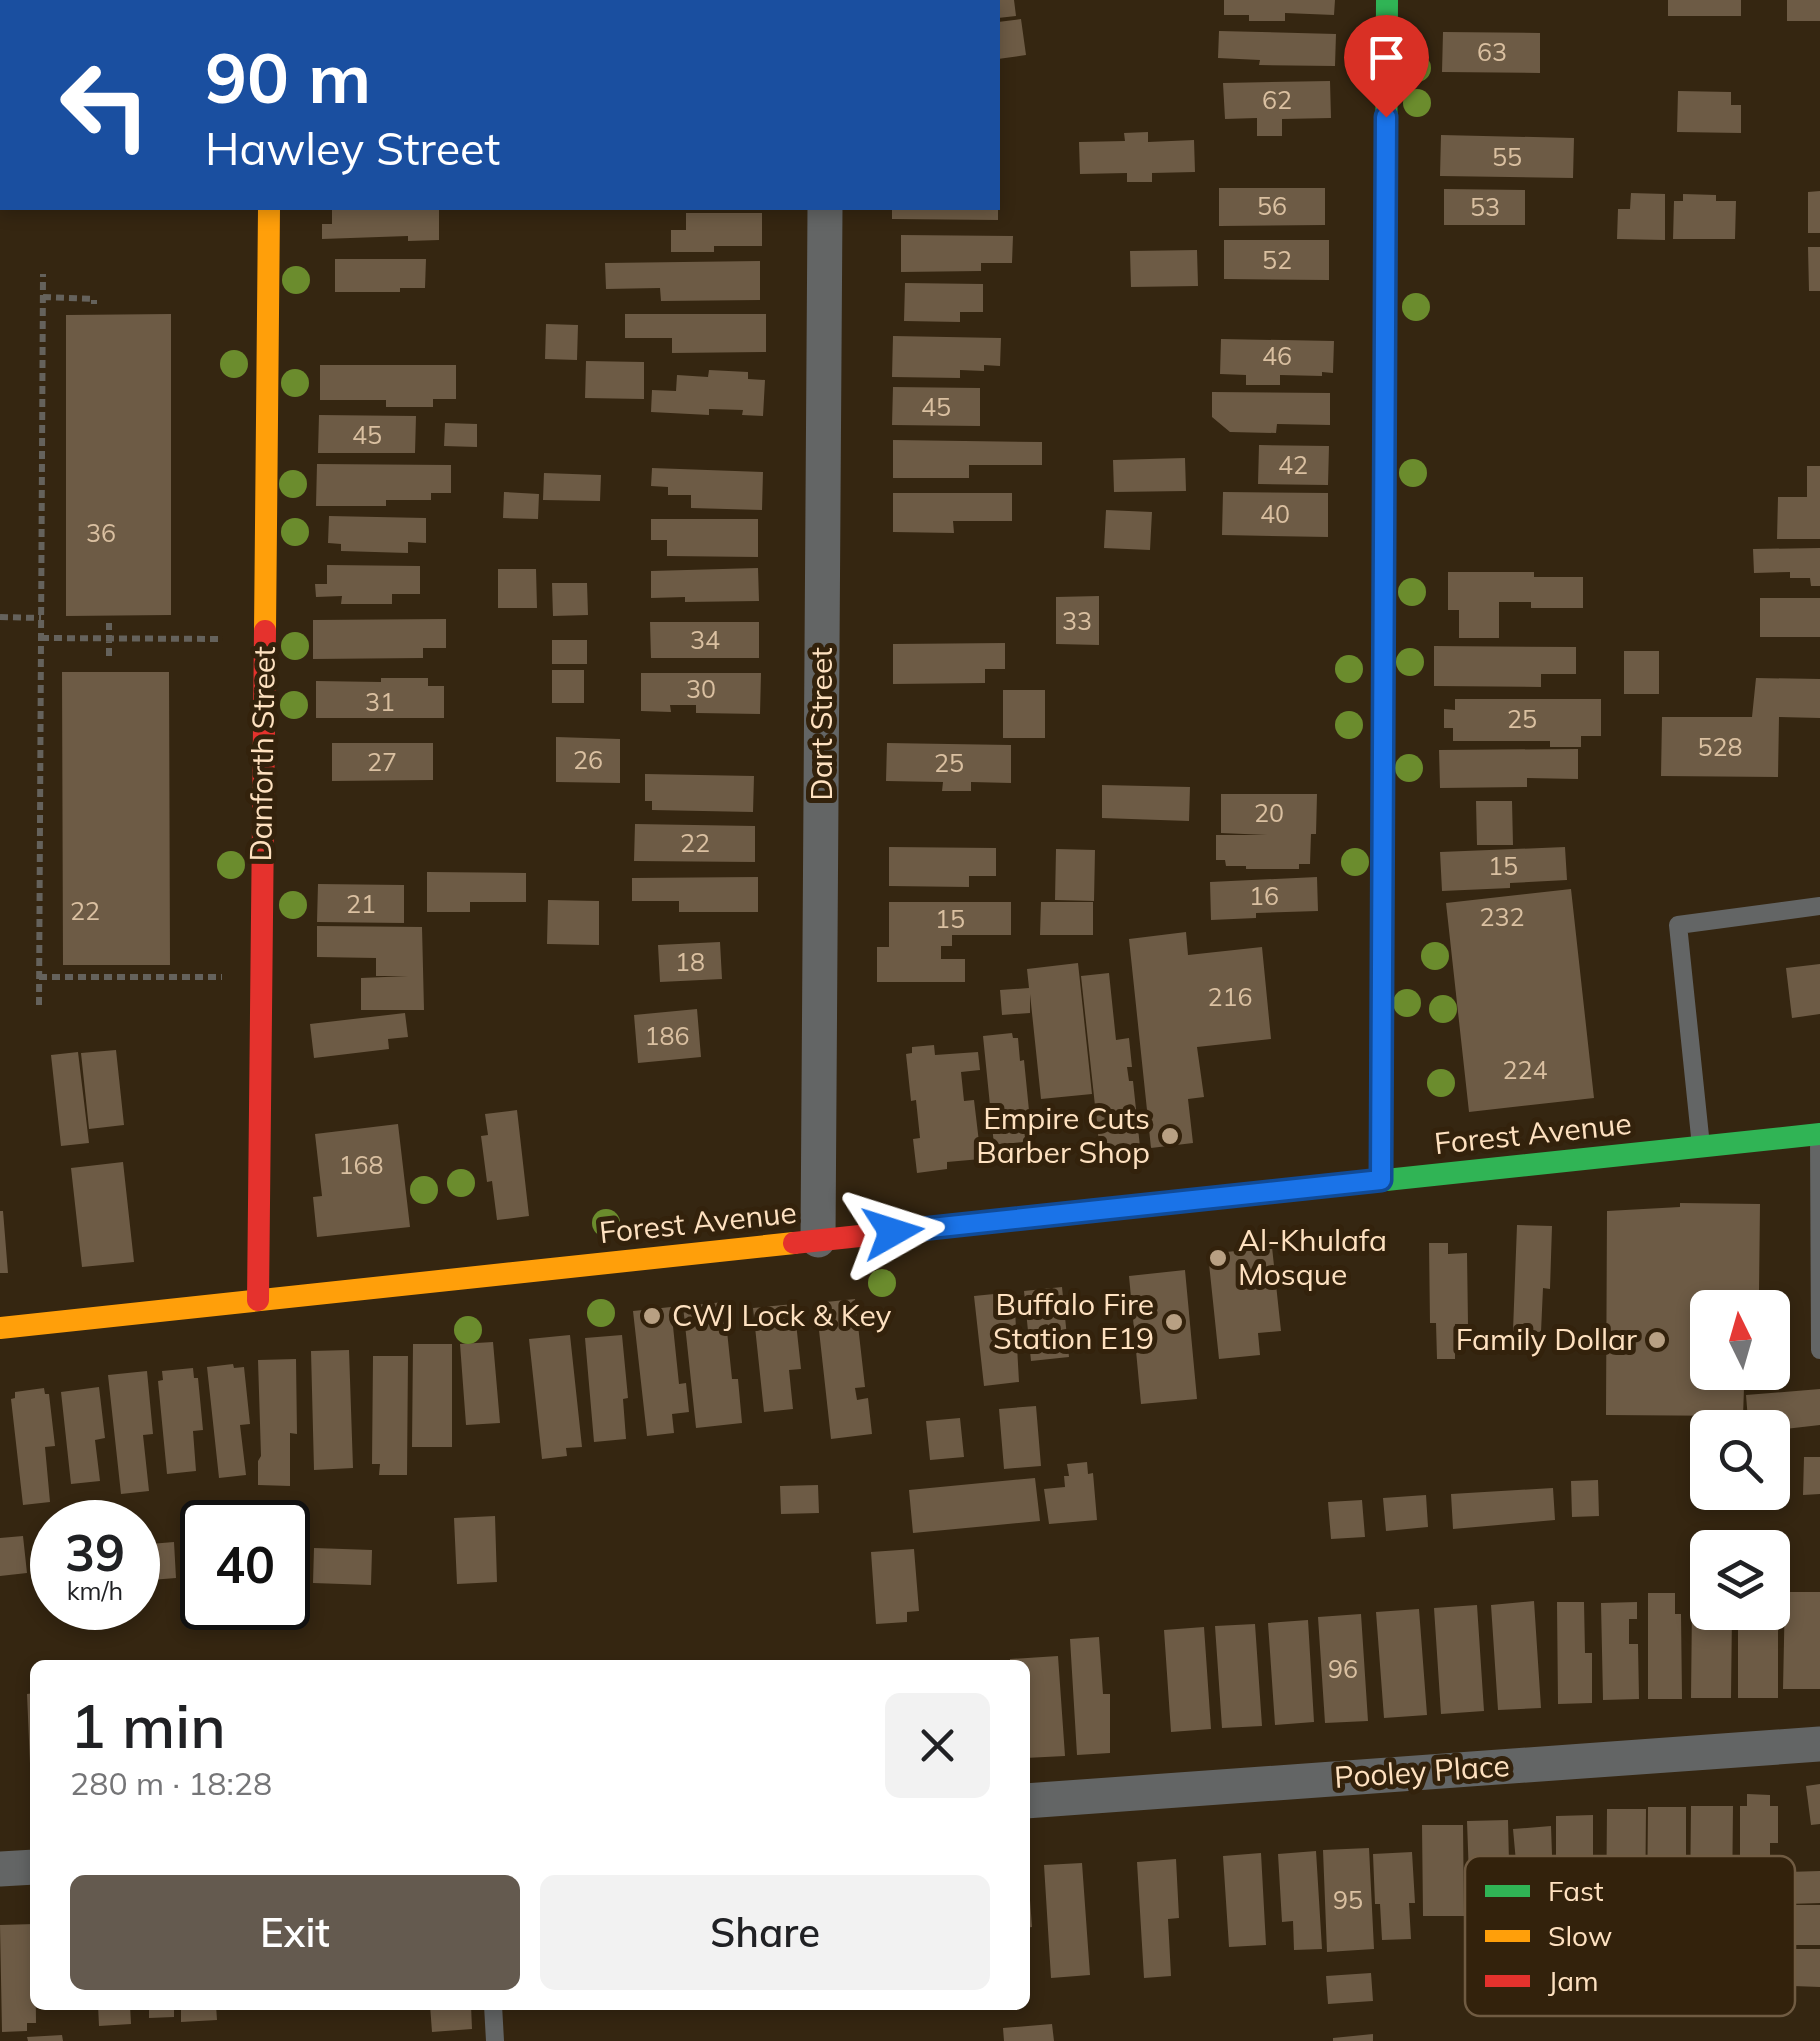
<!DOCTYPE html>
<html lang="en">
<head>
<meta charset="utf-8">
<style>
	:root { --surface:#fff; --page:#f2f2f2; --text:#202124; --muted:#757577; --accent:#645a4f }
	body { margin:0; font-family:Mulish,sans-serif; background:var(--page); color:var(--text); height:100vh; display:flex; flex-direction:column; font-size:38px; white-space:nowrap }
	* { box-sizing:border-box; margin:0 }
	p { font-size:32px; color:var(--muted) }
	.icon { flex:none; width:55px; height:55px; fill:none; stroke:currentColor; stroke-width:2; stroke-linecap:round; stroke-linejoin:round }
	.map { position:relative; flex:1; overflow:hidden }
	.sheet { position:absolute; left:30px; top:1660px; width:1000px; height:350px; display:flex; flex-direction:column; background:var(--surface); border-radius:15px; box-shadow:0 5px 15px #0003 }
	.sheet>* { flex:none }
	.hud { position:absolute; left:0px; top:0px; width:1000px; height:210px; box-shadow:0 5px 15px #0003; background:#1a4fa0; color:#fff; overflow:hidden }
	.needle { width:65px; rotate:355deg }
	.controls { position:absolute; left:1690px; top:1290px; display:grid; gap:20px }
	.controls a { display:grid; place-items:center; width:100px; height:100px; border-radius:15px; background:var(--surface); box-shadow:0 5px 15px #0003; font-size:50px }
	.speed { position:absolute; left:30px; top:1500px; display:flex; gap:20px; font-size:50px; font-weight:700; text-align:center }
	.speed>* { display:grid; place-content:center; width:130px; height:130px; border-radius:50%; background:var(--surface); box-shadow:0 5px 15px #0003; line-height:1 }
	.speed small { font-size:25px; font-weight:400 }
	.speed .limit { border:5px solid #111; border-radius:15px; background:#fff; color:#111 }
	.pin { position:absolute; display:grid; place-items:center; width:85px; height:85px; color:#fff; margin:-102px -42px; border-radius:50% 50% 50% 0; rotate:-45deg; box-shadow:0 0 10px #0007 }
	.pin .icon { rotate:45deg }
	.me { position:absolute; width:110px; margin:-55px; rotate:84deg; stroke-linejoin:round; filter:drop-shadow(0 0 8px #0008) }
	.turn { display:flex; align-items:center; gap:35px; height:210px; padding:0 40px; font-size:45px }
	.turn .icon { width:130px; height:130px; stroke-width:2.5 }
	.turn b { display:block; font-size:70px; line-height:85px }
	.round { display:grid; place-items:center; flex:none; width:105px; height:105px; border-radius:15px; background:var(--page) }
	.overview { display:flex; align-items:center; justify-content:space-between; height:170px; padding:0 40px }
	h1 { font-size:60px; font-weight:600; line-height:75px }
	.action { display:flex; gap:20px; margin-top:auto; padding:20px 40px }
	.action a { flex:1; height:115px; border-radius:15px; background:var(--accent); color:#fff; font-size:40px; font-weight:600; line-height:115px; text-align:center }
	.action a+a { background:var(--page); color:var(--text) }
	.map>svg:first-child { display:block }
</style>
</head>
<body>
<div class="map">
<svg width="1820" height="2041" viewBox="0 0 1820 2041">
	<rect width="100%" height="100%" fill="#352611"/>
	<!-- building -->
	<path fill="#6d5b45" d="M998 0H1014L1016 16 998 18Z
		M1224 0H1335L1334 15 1285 13V21H1249V15H1224Z
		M1668 0H1741V16H1668Z
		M1787 0H1820V21H1787Z
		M1021 19 1026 55 998 59V22Z
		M1219 31 1336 34 1335 66 1259 65 1260 60 1218 58Z
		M1443 32 1540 33V73L1442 72Z
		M1330 81 1331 118 1282 119V136H1257V118L1225 119 1223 83Z
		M1678 91 1731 92V105H1741V133L1677 132Z
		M1148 132V142L1194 140 1195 172 1152 173V182H1127V173L1080 174 1079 142 1125 141 1124 133Z
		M1441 135 1574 138 1573 178 1440 176Z
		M1219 188H1325V225L1219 226Z
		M1444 189 1525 190V225H1444Z
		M1820 191V233H1808V192Z
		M1631 193 1665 194V240L1617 239 1618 209H1630Z
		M1683 194 1716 195V201H1736L1735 239H1673L1674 201H1683Z
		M332 208H439V240L408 241V236L322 239V224H332Z
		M892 208H998V220L892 219Z
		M686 213H762V246H714V252H671V230H686Z
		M901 235 1013 236 1012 263H981V271L901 272Z
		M1224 240H1329V280L1224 279Z
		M1808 247H1820V291H1809Z
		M1197 250 1198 286 1131 287 1130 251Z
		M335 259H426L425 288H400V292H335Z
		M760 261V300L661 301 660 288 606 289 605 263Z
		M905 283 983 284V312H960V322L904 321Z
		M171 314V615L66 616V315Z
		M625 314H766V352L672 353V338H625Z
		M546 324 578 325 577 360 545 359Z
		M893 336 1001 338 1000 366 984 365V371L960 370V378L892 377Z
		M1221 339 1334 341 1333 373 1322 372V376L1280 375V385H1246V375L1220 374Z
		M586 361 644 362V399L585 398Z
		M320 365H456V399H433V407H386V400H320Z
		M709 370 748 372V379L765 380 763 416 742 415 743 410 709 409V415L651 412 652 390 676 391 677 375 708 377Z
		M893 387 980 388V426L892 425Z
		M1212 392 1330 393V425L1277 424 1276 433 1230 432 1212 417Z
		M319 415 416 416 415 453H318Z
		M445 423 477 424V447L444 446Z
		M893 440 1042 442V465H969V478H893Z
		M1259 445 1329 446 1328 485 1258 484Z
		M1185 458 1186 491 1114 492 1113 460Z
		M317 464 451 465V493H431V500H386V506H316Z
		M1807 466H1820V539H1777L1778 497H1807Z
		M652 468 763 472 762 510 691 508V495H668V487L651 486Z
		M544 473 601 475 600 501 543 500Z
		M504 492 539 494 538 519 503 518Z
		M1223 492 1328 493V537L1222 535Z
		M893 493H1012V521H953L954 533 893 532Z
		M1106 510 1152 512 1150 550 1104 548Z
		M329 516 426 518V543L408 542V553L341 551V544L328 543Z
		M651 519H758V557L667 556V540H651Z
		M1820 548V586H1811L1810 578H1790V572L1754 573 1753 549Z
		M327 565 420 566V594H392V604H341L342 596 316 597 315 584H327Z
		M758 568 759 601 685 602V597L651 598V571Z
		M498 569H536L537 608H498Z
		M1448 572H1534V577H1583V608H1531V602H1499V638H1459V610H1448Z
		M552 583H587L588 615 553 616Z
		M1099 596V645L1056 644V597Z
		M1760 598H1820V637H1760Z
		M446 619V648H423V658L313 659V620Z
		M650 622H759V658H651Z
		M552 640H587V664H552Z
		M1005 643V669H985V683L893 684V644Z
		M1434 646 1576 647V674H1541V687L1434 686Z
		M1624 651H1659V694H1624Z
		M552 670H584V703H552Z
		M62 672H169L170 965H63Z
		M641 673H761L760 714 696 713V705H670L671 712 641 711Z
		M381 678H428V686H444V718H316V681L381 682Z
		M1756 678 1820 679V718L1779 717 1778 777 1661 776 1662 717H1752Z
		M1003 690H1045V738H1003Z
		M1455 699H1601V736H1581V747H1550V741H1453V728H1444V709L1455 710Z
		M556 737 620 739V783L556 782Z
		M332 743H433V780L332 781Z
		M887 743 1011 745V783L971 782V791H942L943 782 886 781Z
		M1578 749V779L1527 778V787L1440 788 1439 750Z
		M645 774 754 776 753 812 652 810V801H645Z
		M1102 785 1190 787 1189 821 1102 818Z
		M1221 794H1317L1316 834H1311L1310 864H1299V869H1246V866H1226L1225 860H1216V835H1267L1221 833Z
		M1476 801H1512L1513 845H1477Z
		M635 824 755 826V862L634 861Z
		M889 847 996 848V876H969V887L889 886Z
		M1565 847 1567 880 1510 883V888L1442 891 1440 852Z
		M1056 849 1095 850 1094 901 1055 900Z
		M427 872 526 873V902H470V912H427Z
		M758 877V912H679V901H632V878Z
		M1317 877 1318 911 1256 913V918L1211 920 1210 882Z
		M318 884 404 885V923L317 922Z
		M1571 889 1594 1098 1469 1112 1446 903Z
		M548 900 599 901V945L547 944Z
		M889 902H1011V935H952V946H941V959H965V982H877V947H889Z
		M1041 902H1093V935H1040Z
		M317 926 422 927 424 1010H361V978L408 976H376V958L317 957Z
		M1186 932 1188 955 1262 947 1271 1039 1197 1047 1204 1097 1188 1099 1193 1143 1151 1148 1129 939Z
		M720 942 722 979 660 982 658 945Z
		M1078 963 1092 1094 1041 1099 1030 994V1013L1002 1015 1000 990 1029 988 1027 969Z
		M1820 964V1014L1792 1018 1786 968Z
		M1109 973 1116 1040 1129 1038 1132 1067H1127L1129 1081H1133L1140 1147 1100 1152 1081 976Z
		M697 1009 701 1057 638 1063 634 1015Z
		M405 1013 408 1037 388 1039 389 1049 314 1058 310 1024Z
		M1012 1033 1013 1038H1018L1020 1061 1024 1060 1032 1141 994 1145 983 1036Z
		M934 1045 935 1055 978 1052 980 1070 961 1072 964 1101 974 1100 981 1159 947 1162V1169L917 1173 913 1139 920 1138 916 1100 911 1101 906 1054 912 1053V1047Z
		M116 1050 124 1125 89 1129 81 1053Z
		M78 1052 89 1143 61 1146 51 1055Z
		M517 1110 529 1216 497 1220 492 1181 487 1182 481 1136 488 1135 485 1114Z
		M398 1124 410 1227 317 1237 313 1197 322 1196 315 1134Z
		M123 1162 134 1262 82 1267 71 1168Z
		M1680 1203 1760 1204 1759 1292 1751 1291V1308H1708V1372H1749V1389L1744 1388 1743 1416 1606 1415 1607 1211 1680 1207Z
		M0 1211H3L8 1273H0Z
		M1517 1225 1552 1226 1550 1289 1543 1288 1541 1332 1513 1331Z
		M1429 1243H1448V1254L1467 1253 1468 1324H1455V1359H1437L1436 1323H1430Z
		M1272 1247 1281 1331 1258 1333 1260 1355 1219 1359 1208 1254Z
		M1185 1270 1197 1399 1141 1404 1129 1276Z
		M1062 1287 1069 1357 1031 1361 1024 1291Z
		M1014 1292 1019 1382 984 1386 974 1296Z
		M855 1299 865 1387 855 1388 857 1400 868 1398 872 1434 831 1439 816 1303Z
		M724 1302 732 1379H738L742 1423 696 1428 683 1306Z
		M794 1304 801 1369 789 1370 793 1409 764 1412 753 1308Z
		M671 1307 679 1384 686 1383 689 1412 672 1414 674 1433 647 1436 633 1311Z
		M570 1335 582 1447 566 1448 567 1456 542 1459 529 1339Z
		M622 1335 628 1398 623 1399 626 1439 594 1442 585 1338Z
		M493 1342 500 1423 466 1425 460 1344Z
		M413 1344H452V1447H412Z
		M349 1350 353 1468 314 1470 311 1351Z
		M373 1356H408L407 1475H379L380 1464H372Z
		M296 1359 297 1434 290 1433V1486L258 1485V1461L261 1456 258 1360Z
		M233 1364 234 1368 244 1367 250 1424 240 1425 246 1475 219 1478 207 1367Z
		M193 1368 194 1378H198L203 1430 193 1431 196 1471 167 1474 158 1381 163 1380 162 1371Z
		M147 1371 153 1434 143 1435 149 1491 121 1494 108 1375Z
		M99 1387 105 1438 95 1440 100 1481 71 1484 61 1392Z
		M44 1388 45 1394H49L55 1446 45 1447 50 1502 23 1505 11 1399 15 1398V1392Z
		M1820 1389V1425L1785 1429 1784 1417 1748 1420 1746 1395Z
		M1036 1406 1041 1466 1004 1469 999 1409Z
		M960 1418 964 1457 930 1460 926 1421Z
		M1804 1457H1820V1494L1803 1495Z
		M1087 1462 1088 1474 1093 1473 1097 1520 1049 1524 1044 1489 1065 1487 1064 1476H1069L1067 1464Z
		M1035 1478 1040 1521 913 1533 909 1490Z
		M1598 1480 1599 1516 1572 1517 1571 1481Z
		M818 1485 819 1513 781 1514 780 1486Z
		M1553 1488 1555 1520 1453 1529 1451 1494Z
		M1426 1495 1428 1527 1386 1531 1383 1498Z
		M1362 1500 1365 1537 1331 1539 1328 1502Z
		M495 1516 497 1582 457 1584 454 1518Z
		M23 1536 27 1573 0 1576V1538Z
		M52 1542V1582L38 1584 35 1543Z
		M174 1542 176 1578 138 1581V1545Z
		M314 1548 372 1550 371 1585 313 1583Z
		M914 1549 919 1611 907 1612V1622L876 1624 871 1552Z
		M202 1550V1581L186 1582V1551Z
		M1785 1592H1820V1689H1783Z
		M1648 1593H1675V1614H1681L1682 1699H1648Z
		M1534 1601 1541 1708 1498 1710 1491 1605Z
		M1557 1602H1584L1585 1653H1592V1703L1558 1704Z
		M1637 1602V1619H1629V1644H1638L1639 1699 1603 1700 1601 1603Z
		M1477 1605 1484 1711 1441 1714 1434 1608Z
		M1692 1605H1708V1612H1732L1731 1698H1691Z
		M1772 1606H1778V1698H1738V1612H1772Z
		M1419 1609 1427 1715 1384 1718 1376 1612Z
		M1361 1614 1368 1721 1325 1723 1318 1617Z
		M1308 1620 1314 1722 1275 1725 1268 1623Z
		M1255 1624 1262 1726 1222 1728 1215 1626Z
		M1204 1627 1211 1729 1171 1732 1164 1630Z
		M1099 1637 1103 1694H1110V1753L1077 1755 1070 1639Z
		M1058 1656 1065 1756 1025 1758V1665H1010V1659Z
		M35 1693V1810H32L27 1694Z
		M1820 1784V1824L1811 1825 1806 1786Z
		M1747 1794 1770 1795V1806H1778V1843H1770V1903H1740V1806H1747Z
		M1691 1806H1733L1732 1905H1690Z
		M1648 1807H1686V1870H1671L1672 1909H1647Z
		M1607 1809H1646L1645 1924 1606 1923Z
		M1593 1815V1906H1556V1816Z
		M1508 1820 1510 1904 1470 1905 1467 1821Z
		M1422 1825H1463L1464 1916H1423Z
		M1551 1826 1554 1913 1530 1915 1527 1883 1518 1884 1513 1829Z
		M1369 1848 1374 1949 1327 1952 1323 1850Z
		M1316 1851 1322 1949 1294 1950 1293 1921 1282 1922 1278 1854Z
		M1412 1852 1415 1903H1409L1411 1939 1382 1940 1380 1904H1375L1373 1854Z
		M1261 1853 1266 1945 1229 1947 1223 1856Z
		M1176 1859 1179 1918 1168 1919 1171 1976 1144 1978 1137 1862Z
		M1082 1863 1090 1975 1051 1978 1044 1865Z
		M1820 1871V1903L1787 1904V1872Z
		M1025 1873H1028L1032 1927 1025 1928Z
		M1790 1905H1820V1945H1790Z
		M35 1924 36 2023H27V2031L2 2032 0 1925Z
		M1794 1949H1820V1987L1793 1986Z
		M1371 1973 1373 2001 1328 2004 1326 1976Z
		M98 2005H130L131 2024 99 2026Z
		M149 2005H174V2017L149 2018Z
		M181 2005H216L217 2020 181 2022Z
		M430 2005H471L472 2029 432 2032Z
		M1052 2024 1054 2041H1004L1003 2028Z
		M1373 2034V2041H1333V2038Z
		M62 2035 63 2041H28L27 2037Z"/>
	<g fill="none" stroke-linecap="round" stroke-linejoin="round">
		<!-- path -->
		<path stroke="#65625c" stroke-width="6" stroke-dasharray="8 5" stroke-linecap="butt" d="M43 297 94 299V304
			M0 617 41 618
			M41 638 223 639
			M109 656V623
			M39 977H222
			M39 1005 43 274"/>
		<!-- lane -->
		<path stroke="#636565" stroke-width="18" d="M33 0V2
			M1819 1135 1820 1350
			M1701 1146 1678 925 1820 906
			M493 2005 495 2041"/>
		<!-- street -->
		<path stroke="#636565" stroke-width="35" d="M271 2V0
			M826 2V0
			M818 1240 825 208
			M1025 1801 1820 1744
			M0 1869 35 1867"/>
		<!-- fast -->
		<path stroke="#30b455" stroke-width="22" d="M1385 413 1387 0
			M1339 1185 1820 1134"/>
		<!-- slow -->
		<path stroke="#ff9f0a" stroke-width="22" d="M265 631 269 208
			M0 1328 794 1243"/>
		<!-- jam -->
		<path stroke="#e5322d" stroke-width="22" d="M1381 1180 1385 413
			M794 1243 1339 1185
			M258 1300 265 631"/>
	</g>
	<!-- trees -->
	<g fill="#6b8c2d">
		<circle cx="1417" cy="68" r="14"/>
		<circle cx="1417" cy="103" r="14"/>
		<circle cx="296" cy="280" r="14"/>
		<circle cx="1416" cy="307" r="14"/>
		<circle cx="234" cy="364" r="14"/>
		<circle cx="295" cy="383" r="14"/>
		<circle cx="1413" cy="473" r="14"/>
		<circle cx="293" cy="484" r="14"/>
		<circle cx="295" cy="532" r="14"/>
		<circle cx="1412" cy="592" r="14"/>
		<circle cx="295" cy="646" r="14"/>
		<circle cx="1410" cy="662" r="14"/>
		<circle cx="1349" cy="669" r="14"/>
		<circle cx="294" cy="705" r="14"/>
		<circle cx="1349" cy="725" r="14"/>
		<circle cx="1409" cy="768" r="14"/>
		<circle cx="1355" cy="862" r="14"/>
		<circle cx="231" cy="865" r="14"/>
		<circle cx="293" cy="905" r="14"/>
		<circle cx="1435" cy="956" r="14"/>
		<circle cx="1407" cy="1003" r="14"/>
		<circle cx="1443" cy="1009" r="14"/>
		<circle cx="1441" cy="1083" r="14"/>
		<circle cx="461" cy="1183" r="14"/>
		<circle cx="424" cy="1190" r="14"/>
		<circle cx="606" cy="1223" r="14"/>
		<circle cx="882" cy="1283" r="14"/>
		<circle cx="601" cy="1313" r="14"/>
		<circle cx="468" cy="1330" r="14"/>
	</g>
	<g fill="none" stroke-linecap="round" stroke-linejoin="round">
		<!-- route casing -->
		<g stroke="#114b97" stroke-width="25">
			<path id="route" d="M893 1232 1381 1180 1386 117"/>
		</g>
		<!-- route -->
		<use href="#route" stroke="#1a73e8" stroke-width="18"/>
	</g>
	<!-- markers -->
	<g fill="#b8a083" stroke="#33220c" stroke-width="4">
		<circle cx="1170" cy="1136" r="10"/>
		<circle cx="1218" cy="1258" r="10"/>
		<circle cx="652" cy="1316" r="10"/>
		<circle cx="1174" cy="1322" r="10"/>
		<circle cx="1657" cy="1340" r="10"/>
	</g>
	<g text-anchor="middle" stroke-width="10" stroke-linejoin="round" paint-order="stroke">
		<!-- number labels -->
		<g font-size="25" fill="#dac0a1">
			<text x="1492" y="61">63</text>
			<text x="1277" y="109">62</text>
			<text x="1507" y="166">55</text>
			<text x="1272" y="215">56</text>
			<text x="1485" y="216">53</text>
			<text x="1277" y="269">52</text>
			<text x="1277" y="365">46</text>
			<text x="936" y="416">45</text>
			<text x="367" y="444">45</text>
			<text x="1293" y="474">42</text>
			<text x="1275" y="523">40</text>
			<text x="101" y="542">36</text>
			<text x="1077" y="630">33</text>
			<text x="705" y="649">34</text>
			<text x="701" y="698">30</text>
			<text x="380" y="711">31</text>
			<text x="1522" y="728">25</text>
			<text x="1720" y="756">528</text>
			<text x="588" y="769">26</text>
			<text x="382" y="771">27</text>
			<text x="949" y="772">25</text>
			<text x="1269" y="822">20</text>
			<text x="695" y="852">22</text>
			<text x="1503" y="875">15</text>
			<text x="1264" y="905">16</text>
			<text x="361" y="913">21</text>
			<text x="85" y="920">22</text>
			<text x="1502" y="926">232</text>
			<text x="950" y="928">15</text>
			<text x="690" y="971">18</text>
			<text x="1230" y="1006">216</text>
			<text x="667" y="1045">186</text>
			<text x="1525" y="1079">224</text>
			<text x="361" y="1174">168</text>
			<text x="1343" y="1678">96</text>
			<text x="1348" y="1909">95</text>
		</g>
		<!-- street labels -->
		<g font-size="30" fill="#fee1c0" stroke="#33220c">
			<text transform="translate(822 724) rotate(-90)" y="10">Dart Street</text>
			<text transform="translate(263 754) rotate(-89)" y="10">Danforth Street</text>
			<text transform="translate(1533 1134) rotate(-6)" y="10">Forest Avenue</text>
			<text transform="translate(698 1223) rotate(-6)" y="10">Forest Avenue</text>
			<text transform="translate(1422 1772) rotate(-4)" y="10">Pooley Place</text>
		</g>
		<!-- poi labels -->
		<g font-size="30" fill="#fee1c0" stroke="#33220c" text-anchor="end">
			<text x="1150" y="1129">Empire Cuts<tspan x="1150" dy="34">Barber Shop</tspan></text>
			<text x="1238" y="1251" text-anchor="start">Al-Khulafa<tspan x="1238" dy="34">Mosque</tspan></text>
			<text x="1154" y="1315">Buffalo Fire<tspan x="1154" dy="34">Station E19</tspan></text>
			<text x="672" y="1326" text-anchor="start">CWJ Lock &amp; Key</text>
			<text x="1637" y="1350">Family Dollar</text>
		</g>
	</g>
	<!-- legend -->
	<rect x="1465" y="1856" width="330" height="160" rx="15" fill="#33220c" stroke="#705b42" stroke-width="2.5"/>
	<rect x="1485" y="1885" width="45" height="12" fill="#30b455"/>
	<rect x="1485" y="1930" width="45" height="12" fill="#ff9f0a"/>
	<rect x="1485" y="1975" width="45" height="12" fill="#e5322d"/>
	<g font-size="28" fill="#fee1c0">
		<text x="1548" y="1901">Fast</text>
		<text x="1548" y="1946">Slow</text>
		<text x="1548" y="1991">Jam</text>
	</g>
</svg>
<div class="controls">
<a><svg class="needle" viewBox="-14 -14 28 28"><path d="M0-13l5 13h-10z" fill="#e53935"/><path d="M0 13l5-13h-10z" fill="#757577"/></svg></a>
<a><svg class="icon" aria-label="search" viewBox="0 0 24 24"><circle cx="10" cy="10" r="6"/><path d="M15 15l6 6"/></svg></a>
<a><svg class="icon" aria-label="layers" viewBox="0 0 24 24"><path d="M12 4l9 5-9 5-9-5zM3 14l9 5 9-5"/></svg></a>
</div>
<div class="speed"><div>39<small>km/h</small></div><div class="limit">40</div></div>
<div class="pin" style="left:1386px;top:117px;background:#d93025"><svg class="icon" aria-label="arrive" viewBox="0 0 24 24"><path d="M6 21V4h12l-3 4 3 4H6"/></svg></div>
<svg class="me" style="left:893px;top:1232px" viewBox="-20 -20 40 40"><path d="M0-17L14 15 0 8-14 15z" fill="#1a73e8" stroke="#fff" stroke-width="4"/></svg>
<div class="hud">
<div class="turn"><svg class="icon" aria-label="left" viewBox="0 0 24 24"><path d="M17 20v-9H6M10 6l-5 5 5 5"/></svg><div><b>90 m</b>Hawley Street</div></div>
</div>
<section class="sheet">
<div class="overview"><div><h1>1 min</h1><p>280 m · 18:28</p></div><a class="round"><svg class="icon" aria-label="close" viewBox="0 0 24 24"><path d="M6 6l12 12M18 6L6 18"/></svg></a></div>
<div class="action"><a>Exit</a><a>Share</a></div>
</section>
</div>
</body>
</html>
